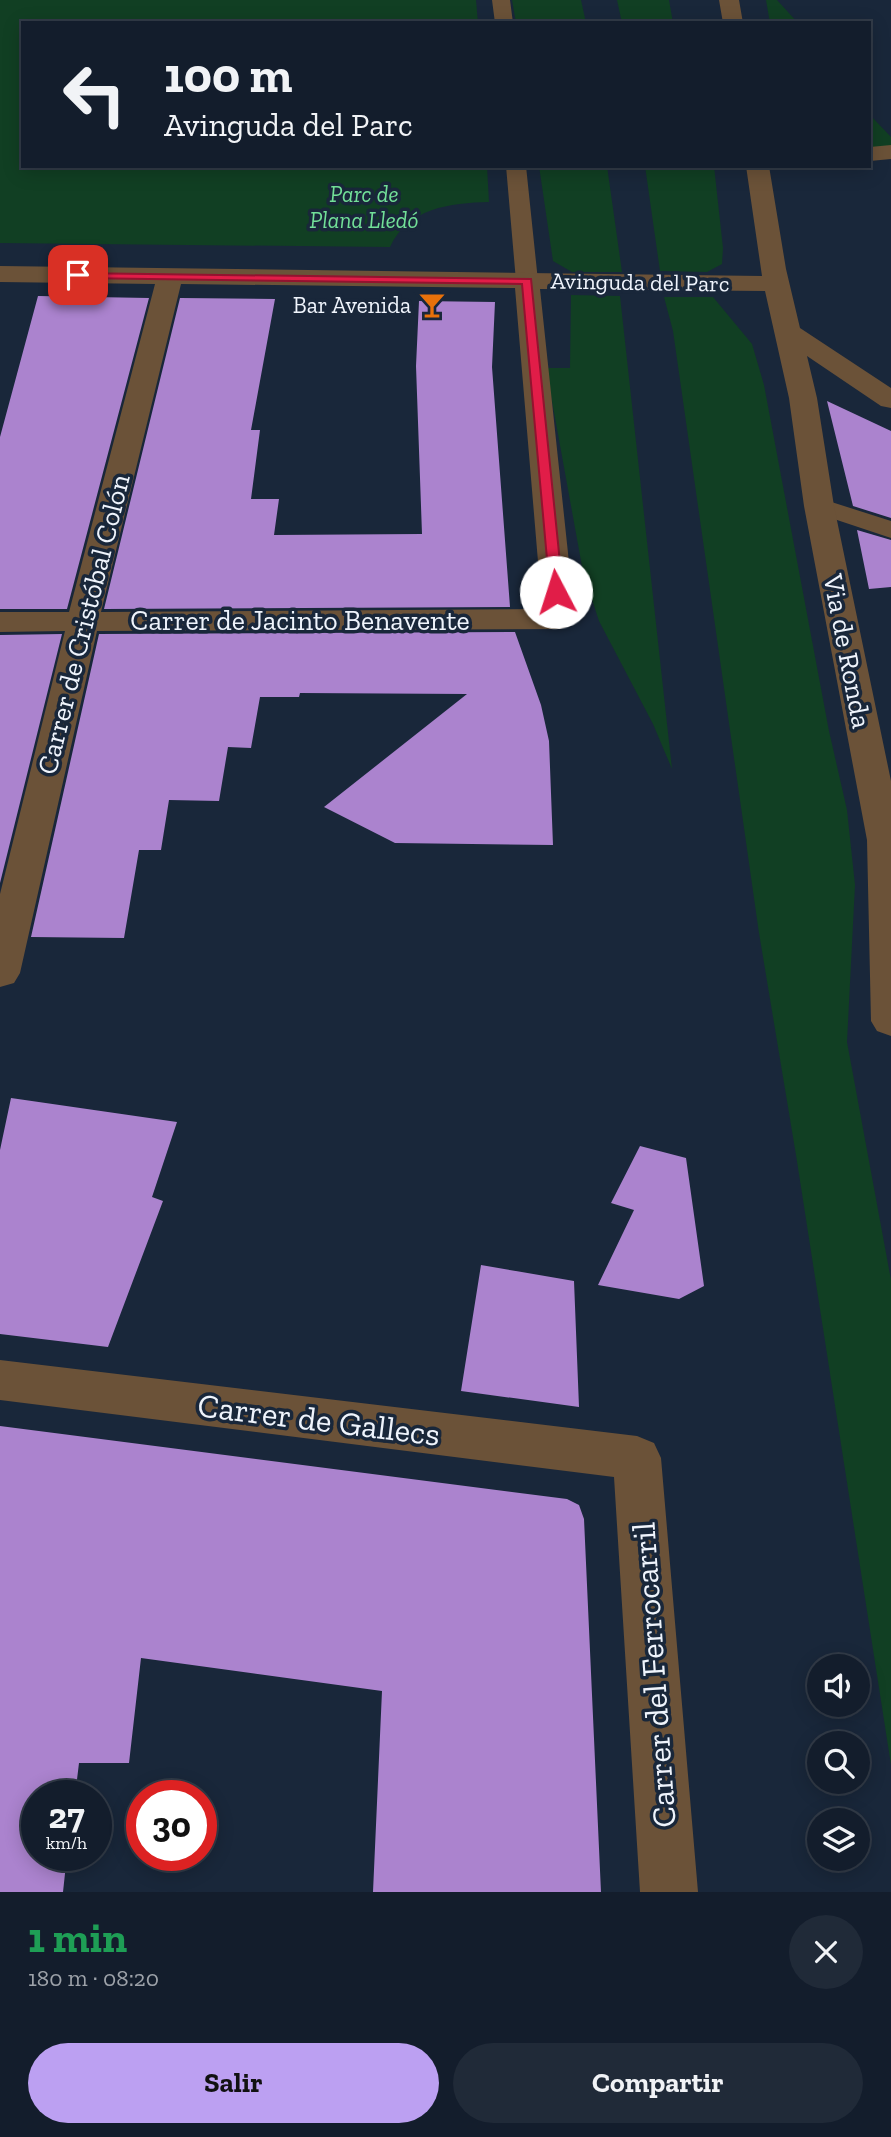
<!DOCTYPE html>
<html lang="es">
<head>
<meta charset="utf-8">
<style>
	:root { --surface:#131d2c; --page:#202a38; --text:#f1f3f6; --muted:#9da2a9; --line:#323b48; --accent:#bca0f2 }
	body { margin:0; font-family:"Zilla Slab",serif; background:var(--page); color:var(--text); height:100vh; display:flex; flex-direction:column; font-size:26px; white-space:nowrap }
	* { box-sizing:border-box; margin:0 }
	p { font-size:23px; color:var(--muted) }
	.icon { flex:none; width:38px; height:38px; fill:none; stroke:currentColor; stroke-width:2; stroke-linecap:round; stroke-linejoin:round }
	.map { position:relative; height:1892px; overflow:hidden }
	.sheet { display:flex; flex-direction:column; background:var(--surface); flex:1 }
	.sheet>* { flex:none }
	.guide { position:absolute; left:21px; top:21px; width:850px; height:147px; border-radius:0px; box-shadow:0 4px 18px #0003,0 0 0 2px var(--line); background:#131d2c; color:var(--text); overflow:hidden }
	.buttons { position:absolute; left:807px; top:1654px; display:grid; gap:14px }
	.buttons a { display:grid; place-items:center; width:63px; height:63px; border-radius:50%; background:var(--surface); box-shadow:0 4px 18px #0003,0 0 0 2px var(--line); font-size:35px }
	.speed { position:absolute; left:21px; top:1780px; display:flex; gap:14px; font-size:35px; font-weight:700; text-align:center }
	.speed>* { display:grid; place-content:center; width:91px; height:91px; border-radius:50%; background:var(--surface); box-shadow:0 4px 18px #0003,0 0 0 2px var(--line); line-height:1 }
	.speed small { font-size:18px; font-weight:400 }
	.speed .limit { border:10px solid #d22; background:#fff; color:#111 }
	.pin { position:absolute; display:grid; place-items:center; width:60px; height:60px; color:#fff; margin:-30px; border-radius:14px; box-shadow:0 4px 10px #0006 }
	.me { position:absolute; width:77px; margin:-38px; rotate:355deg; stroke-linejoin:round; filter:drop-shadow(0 0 5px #0008) }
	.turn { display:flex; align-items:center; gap:24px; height:147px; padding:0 28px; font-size:32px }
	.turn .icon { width:91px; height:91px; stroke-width:2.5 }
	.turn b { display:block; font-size:49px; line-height:60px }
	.round { display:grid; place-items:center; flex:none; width:74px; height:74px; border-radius:37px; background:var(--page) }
	.head { display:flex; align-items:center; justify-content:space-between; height:119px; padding:0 28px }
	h1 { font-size:42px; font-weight:800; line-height:52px; color:#1e9e55 }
	.primary-button { display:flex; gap:14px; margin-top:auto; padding:14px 28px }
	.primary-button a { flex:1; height:80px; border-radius:42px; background:var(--accent); color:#111; font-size:28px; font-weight:800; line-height:80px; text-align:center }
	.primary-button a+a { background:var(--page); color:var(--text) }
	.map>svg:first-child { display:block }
</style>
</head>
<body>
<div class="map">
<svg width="891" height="1892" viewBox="0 0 891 1892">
	<rect width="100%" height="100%" fill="#19273a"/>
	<!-- green -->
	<path fill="#113f23" d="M0 0H476L478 23H23V166H487L489 202C450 203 408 208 390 247L0 243Z
		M512 0H581L586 23H516Z
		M617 0H669L673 23H622Z
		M766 0H777L798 23H770Z
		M870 115 891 137V149L870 151Z
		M539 166H607L622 272H572L553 261Z
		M645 166H714L723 248 722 264 707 272 660 271Z
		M571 295 620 296 672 769 653 724 599 621 583 572 546 368H570Z
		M664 297H713L752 344 764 385 829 731 847 810 855 885 847 1042 891 1280V1765L796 1155 759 933 673 331Z"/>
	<!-- building -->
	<path fill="#ab83ce" d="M38 296 149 298 67 609H0V437Z
		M180 298 275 299 251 430H260L251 499H279L274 535 422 534 416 366 419 301 495 302 492 367 510 607 104 609Z
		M827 401 891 431V518L853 506Z
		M857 530 891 540V587L869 589Z
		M515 632 541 705 549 741 553 845 395 843 324 807 467 694 300 693 299 697H260L251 748 228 747 219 801 169 800 161 850H139L124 938 31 937 99 634Z
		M62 634 0 883V635Z
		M11 1098 177 1122 152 1197 163 1201 108 1347 0 1334V1150Z
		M640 1146 686 1158 704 1286 679 1299 598 1285 634 1210 611 1203Z
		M481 1265 574 1281 579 1407 461 1391Z
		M0 1426 567 1499 579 1505 584 1519 601 1892H373L382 1691 141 1658 129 1763H79L75 1796H37V1855H67L63 1892H0Z"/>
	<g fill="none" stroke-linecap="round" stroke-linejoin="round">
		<!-- lane -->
		<path fill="#6b5238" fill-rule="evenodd" d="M492 0H510L513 23H495Z
			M506 166H526L538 281 535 286H519L516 281Z
			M819 498 891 521V538L810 511 806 506 810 501Z"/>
		<!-- street -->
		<path fill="#6b5238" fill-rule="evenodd" d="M719 0H739L743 23H723Z
			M891 145V159L870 161V147Z
			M746 166H769L786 269 800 328 891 388V408L881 406 807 356 817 398 834 506 891 781V1036L877 1031 871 1021 867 840 804 506 789 398 765 291 540 289 575 619 570 626 559 629 97 631 20 973 14 983 0 987V894L65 631 0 632V612H69L155 284 0 282V266L762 276ZM181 284 515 288 542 609 101 612Z
			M0 1360 637 1436 654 1443 661 1458 698 1892H640L614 1477 0 1400Z"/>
	</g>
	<!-- route -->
	<path fill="#e11d48" stroke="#92132f" stroke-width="2" d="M74 273 531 279 563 592 556 596 550 592 522 284 78 278 72 275Z"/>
	<!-- icons -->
	<defs>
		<g id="bar-bare" transform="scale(2.1)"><path d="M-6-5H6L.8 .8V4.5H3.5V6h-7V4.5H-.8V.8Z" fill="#e8710a" stroke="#19273a" stroke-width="2.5" paint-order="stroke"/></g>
	</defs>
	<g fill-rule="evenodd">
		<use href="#bar-bare" x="432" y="305"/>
	</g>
	<g text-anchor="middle" stroke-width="7" stroke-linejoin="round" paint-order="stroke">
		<!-- far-park labels -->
		<g font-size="23" font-style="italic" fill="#72e098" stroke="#19273a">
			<text x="364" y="202">Parc de<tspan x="364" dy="26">Plana Lledó</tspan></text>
		</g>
		<!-- far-street labels -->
		<g font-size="23" fill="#eff4fc" stroke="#19273a">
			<text transform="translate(640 282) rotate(1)" y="8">Avinguda del Parc</text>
		</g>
		<!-- far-poi labels -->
		<g font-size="23" fill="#eff4fc" stroke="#19273a" text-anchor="end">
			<text x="411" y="313">Bar Avenida</text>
		</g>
		<!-- street labels -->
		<g font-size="28" fill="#eff4fc" stroke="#19273a">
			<text x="300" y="630">Carrer de Jacinto Benavente</text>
			<text transform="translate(83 624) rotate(-76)" y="10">Carrer de Cristóbal Colón</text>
			<text transform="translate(848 651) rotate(79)" y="10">Via de Ronda</text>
		</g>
		<!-- near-street labels -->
		<g font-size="33" fill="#eff4fc" stroke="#19273a">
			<text transform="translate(319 1419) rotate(7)" y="12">Carrer de Gallecs</text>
			<text transform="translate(653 1675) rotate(-94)" y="12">Carrer del Ferrocarril</text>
		</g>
	</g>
</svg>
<div class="buttons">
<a><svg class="icon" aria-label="sound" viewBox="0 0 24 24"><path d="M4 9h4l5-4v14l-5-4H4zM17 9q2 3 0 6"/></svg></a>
<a><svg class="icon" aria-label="search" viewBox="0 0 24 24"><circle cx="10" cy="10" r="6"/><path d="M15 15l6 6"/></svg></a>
<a><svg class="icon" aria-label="layers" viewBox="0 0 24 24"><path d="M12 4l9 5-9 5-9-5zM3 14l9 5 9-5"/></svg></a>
</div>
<div class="speed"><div>27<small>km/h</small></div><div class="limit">30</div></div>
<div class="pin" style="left:78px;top:275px;background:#d93025"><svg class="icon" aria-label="arrive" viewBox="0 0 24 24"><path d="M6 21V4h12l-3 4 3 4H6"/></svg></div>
<svg class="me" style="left:556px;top:592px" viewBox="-20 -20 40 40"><circle r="19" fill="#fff"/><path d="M0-13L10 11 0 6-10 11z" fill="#e11d48"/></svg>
<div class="guide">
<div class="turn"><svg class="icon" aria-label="left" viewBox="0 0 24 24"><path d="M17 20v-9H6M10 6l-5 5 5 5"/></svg><div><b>100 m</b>Avinguda del Parc</div></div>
</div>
</div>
<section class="sheet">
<div class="head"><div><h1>1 min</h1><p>180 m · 08:20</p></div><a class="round"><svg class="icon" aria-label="close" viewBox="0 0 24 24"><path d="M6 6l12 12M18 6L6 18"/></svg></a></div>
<div class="primary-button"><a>Salir</a><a>Compartir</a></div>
</section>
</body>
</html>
